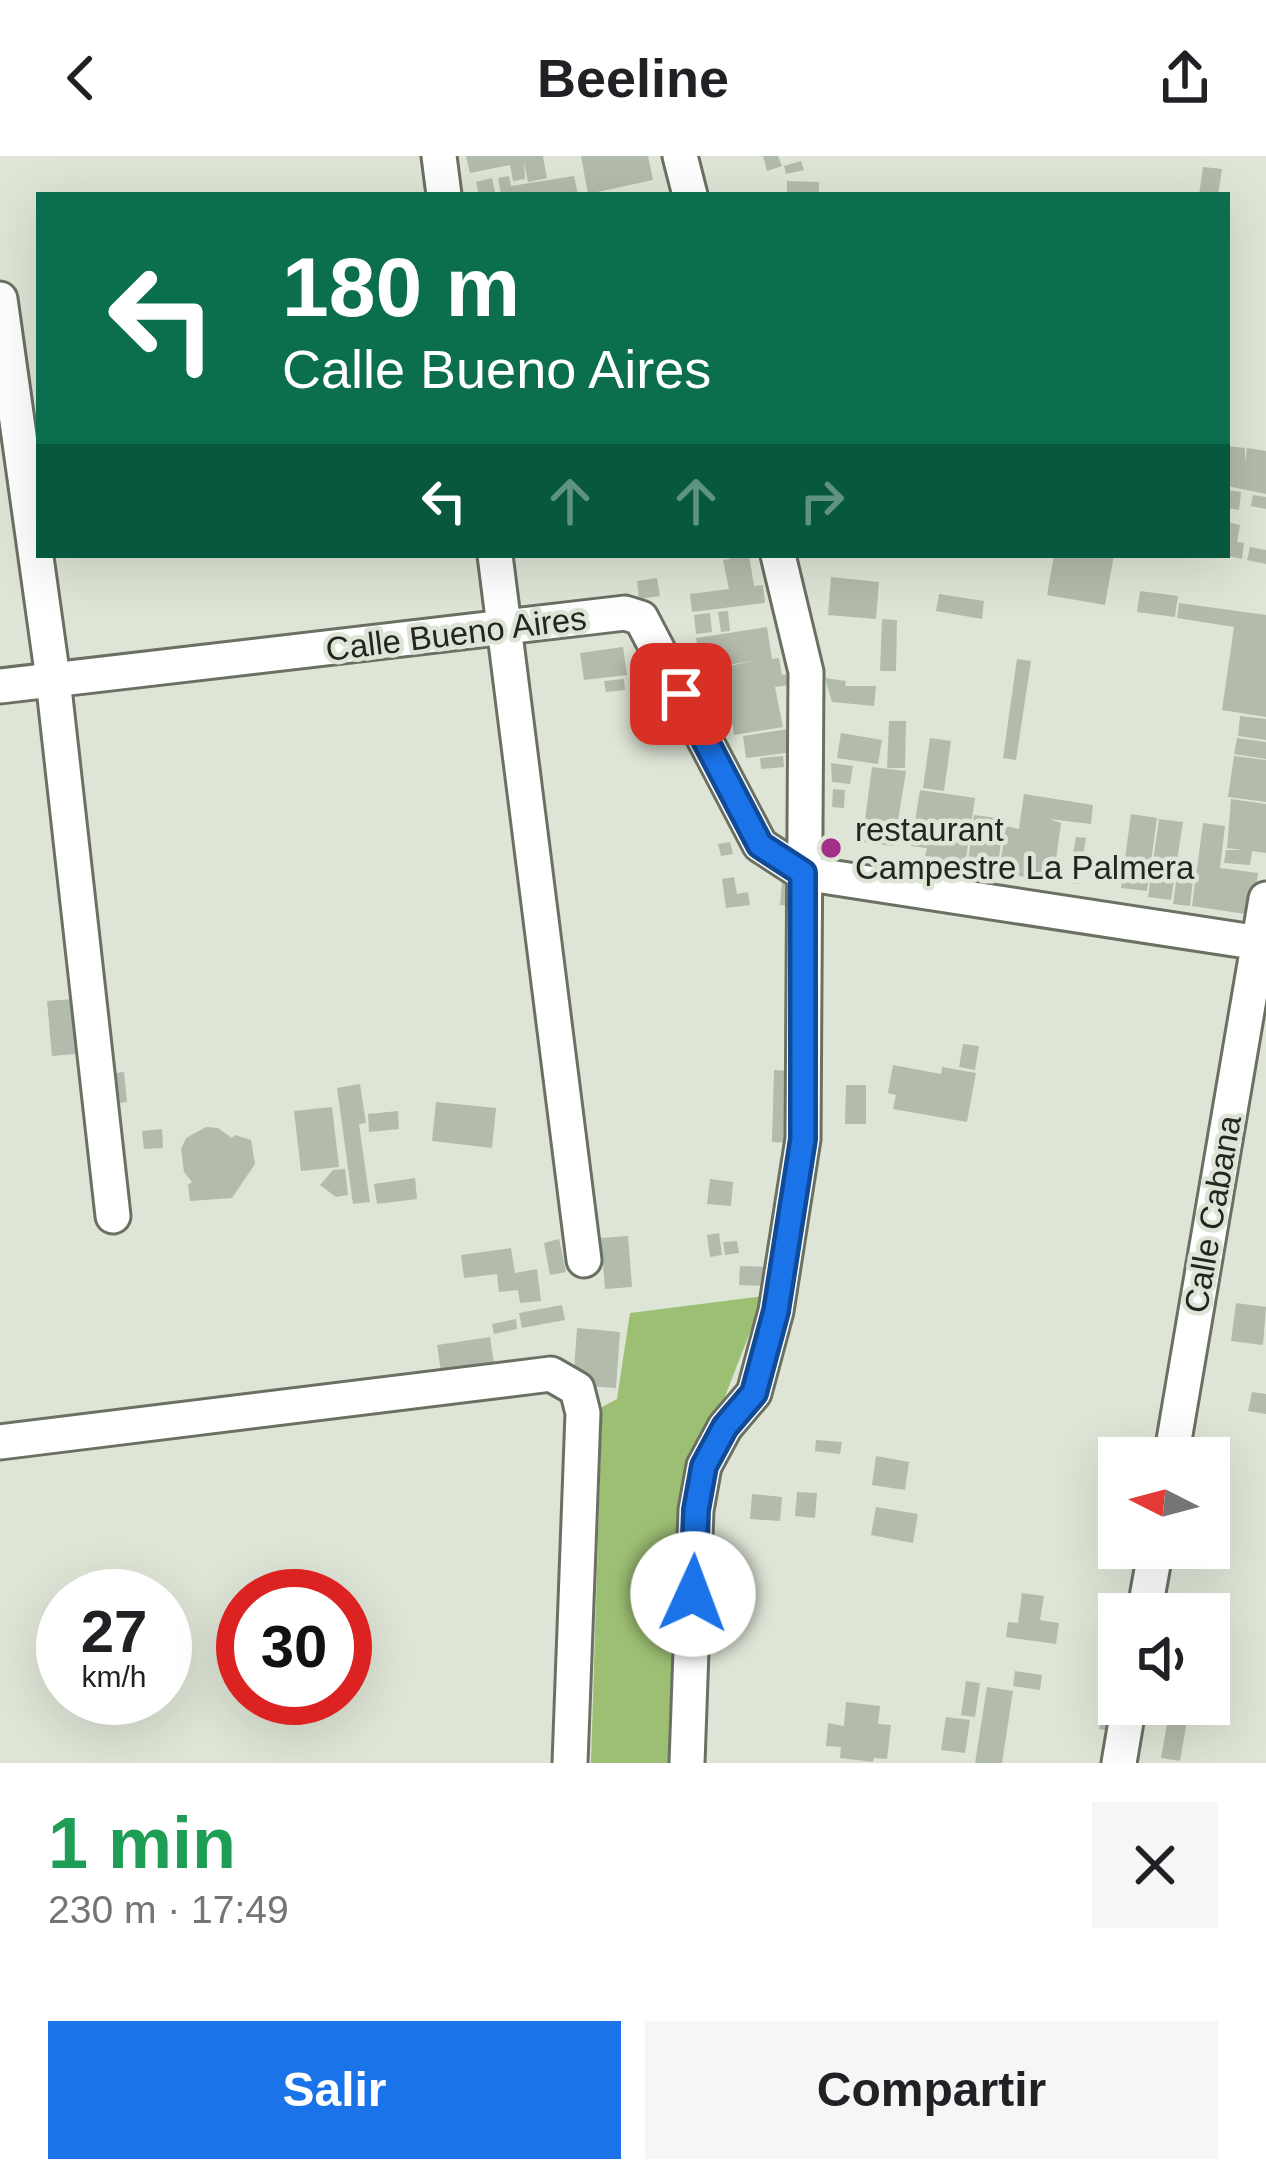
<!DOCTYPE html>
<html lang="es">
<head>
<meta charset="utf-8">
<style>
	:root { --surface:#fff; --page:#f6f6f6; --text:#202124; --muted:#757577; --accent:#1a73e8 }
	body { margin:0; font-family:Helvetica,sans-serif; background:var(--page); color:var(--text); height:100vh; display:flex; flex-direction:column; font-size:45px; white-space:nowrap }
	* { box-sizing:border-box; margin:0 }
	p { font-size:39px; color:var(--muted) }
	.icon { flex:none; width:66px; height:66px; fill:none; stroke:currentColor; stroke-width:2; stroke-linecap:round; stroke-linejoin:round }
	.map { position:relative; height:1607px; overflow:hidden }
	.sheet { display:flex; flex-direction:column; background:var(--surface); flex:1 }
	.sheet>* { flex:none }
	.top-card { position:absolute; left:36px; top:36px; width:1194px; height:366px; border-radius:0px; box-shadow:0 12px 48px #0002; background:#0b6e4f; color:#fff; overflow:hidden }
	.needle { width:78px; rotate:276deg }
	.controls { position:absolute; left:1098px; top:1281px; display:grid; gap:24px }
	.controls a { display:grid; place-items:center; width:132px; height:132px; border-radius:0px; background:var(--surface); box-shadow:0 12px 48px #0002; font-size:60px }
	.speed { position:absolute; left:36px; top:1413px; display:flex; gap:24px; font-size:60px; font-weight:700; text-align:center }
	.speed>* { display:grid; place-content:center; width:156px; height:156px; border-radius:50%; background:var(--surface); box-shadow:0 12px 48px #0002; line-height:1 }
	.speed small { font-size:30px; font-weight:400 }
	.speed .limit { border:18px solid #d22; background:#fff; color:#111 }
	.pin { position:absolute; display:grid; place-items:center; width:102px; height:102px; color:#fff; margin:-51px; border-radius:24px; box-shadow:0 6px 18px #0006 }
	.me { position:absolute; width:132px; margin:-66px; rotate:2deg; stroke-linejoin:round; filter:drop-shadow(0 0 9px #0008) }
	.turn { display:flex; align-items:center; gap:42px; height:252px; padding:0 48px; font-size:54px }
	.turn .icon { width:156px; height:156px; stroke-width:2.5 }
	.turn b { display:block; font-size:84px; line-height:102px }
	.lanes { display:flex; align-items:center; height:114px; padding:0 48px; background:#0003; justify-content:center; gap:60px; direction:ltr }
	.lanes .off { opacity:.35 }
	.round { display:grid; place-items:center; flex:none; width:126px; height:126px; border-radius:0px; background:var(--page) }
	.overview { display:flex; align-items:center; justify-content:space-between; height:204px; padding:0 48px }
	h1 { font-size:72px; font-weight:700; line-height:90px; color:#1e9e55 }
	.button { display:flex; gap:24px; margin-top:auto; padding:24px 48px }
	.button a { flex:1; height:138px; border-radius:0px; background:var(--accent); color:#fff; font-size:48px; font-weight:700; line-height:138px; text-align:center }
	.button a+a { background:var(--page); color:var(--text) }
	header { display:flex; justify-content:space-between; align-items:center; height:156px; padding:0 48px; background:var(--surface); font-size:54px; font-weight:700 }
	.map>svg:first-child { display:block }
</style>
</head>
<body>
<header><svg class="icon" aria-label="back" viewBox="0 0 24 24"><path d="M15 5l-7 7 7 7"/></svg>Beeline<svg class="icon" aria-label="share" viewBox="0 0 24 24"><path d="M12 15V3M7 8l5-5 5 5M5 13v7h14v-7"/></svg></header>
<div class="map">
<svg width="1266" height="1607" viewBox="0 0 1266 1607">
	<rect width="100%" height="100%" fill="#dee5d6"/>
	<!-- forest -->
	<path fill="#9dbf73" d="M764 1140 691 1328 683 1607H591L602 1251 617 1243 630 1157Z"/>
	<!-- building -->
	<path fill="#b3bbac" d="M466 0H543L547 22 528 26 524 6 525 23 513 25 510 9 470 17Z
		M581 0H648L653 24 588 38Z
		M763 0H778L782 10 767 15Z
		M801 5 804 14 786 18 784 10Z
		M1203 11 1222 13 1218 39H1199Z
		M509 20 511 30 574 20 578 39H501L498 22Z
		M492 22 495 36 479 39 476 26Z
		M787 25 819 26V39H787Z
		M1227 290 1245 292V307L1247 292 1266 295V338L1227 330Z
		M1227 334 1241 336 1239 354 1227 352Z
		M1253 339 1266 341V353L1251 350Z
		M1227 366 1240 369 1237 386 1244 387 1242 403 1227 400Z
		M1250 391 1266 394V408L1247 404Z
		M729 399H749L754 430 763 429 765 447 692 456 690 438 729 433 723 404 730 403Z
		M1054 399H1114L1105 449 1047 439Z
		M831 421 879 426 876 463 828 459Z
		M657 422 660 440 639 443 637 425Z
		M1140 435 1178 440 1175 461 1137 456Z
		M939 438 984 445 982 463 936 455Z
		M1179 447 1266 459V561L1222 554 1234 471 1177 462Z
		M728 455 730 475 721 476 718 456Z
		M710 457 712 476 696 478 694 459Z
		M882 463 897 464 896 515H880Z
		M767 471 772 503 779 502 782 519 788 518 790 529 775 531 783 571 734 579 728 539 713 542 709 514 753 505 701 513 696 482Z
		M623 491 627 519 584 524 580 497Z
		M1017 503 1031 505 1016 604 1003 602Z
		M825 522 846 525 845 530H876L874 550 832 546Z
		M624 523 625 534 606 536 604 525Z
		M1240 560 1266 563V584L1238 580Z
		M889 565H906L905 612H887Z
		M788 573 792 596 746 602 743 580Z
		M841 577 882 584 878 608 837 602Z
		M930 582 951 585 944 635 923 632Z
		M1237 582 1266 586V603L1234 598Z
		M783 600 784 611 761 613 760 602Z
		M1234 600 1266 604V646L1228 641Z
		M831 607 853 610 850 628 832 626Z
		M872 611 906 615 894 690 862 686Z
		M833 633 845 634 844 652 832 651Z
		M920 634 975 642 965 709 925 700 927 692 911 690Z
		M1024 638 1093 649 1091 668 1049 663 1061 667 1053 725 999 717 1006 670 1019 673Z
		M1231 643 1266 648V697L1252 695 1250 709 1224 707 1226 694H1242L1227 692Z
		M1131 658 1157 662 1147 735 1121 732Z
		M974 659 1004 663 997 717 967 713Z
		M1159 663 1183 666 1171 744 1148 741Z
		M1203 667 1225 670 1220 712 1258 717 1252 759 1192 750Z
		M1076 681 1086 682 1083 699 1073 697Z
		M730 686 733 698 721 700 718 688Z
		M1179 705 1195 707 1190 750 1173 748Z
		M1074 706 1082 707 1079 728 1071 727Z
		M734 721 737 738 748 736 750 749 726 752 722 723Z
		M782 725 794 727 792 750 780 749Z
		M74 843 87 897 52 900 47 845Z
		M963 888 979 890 975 914 959 911Z
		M893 909 941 918 942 911 976 917 967 966 893 953 896 939 888 937Z
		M774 914 797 915 794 987 772 986Z
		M124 916 127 946 120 947 116 917Z
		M360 928 366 967 359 968 370 1046 353 1048 337 932Z
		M846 929H866V968H845Z
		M436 946 496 952 492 992 432 985Z
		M332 951 339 1011 301 1015 294 955Z
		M398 955 399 973 369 976 368 958Z
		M206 971 218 972 232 982 235 979 251 984 255 1008 232 1042 190 1045 188 1029 192 1026 184 1016 181 993 186 982Z
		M162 973 163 992 144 993 142 975Z
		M345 1013 348 1039 336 1041 320 1029 333 1014Z
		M415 1022 417 1043 377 1048 374 1028Z
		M710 1023 733 1026 731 1050 707 1048Z
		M719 1077 722 1099 710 1101 707 1079Z
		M628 1080 632 1131 605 1133 601 1082Z
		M559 1083 566 1116 550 1119 544 1087Z
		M737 1085 739 1097 725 1099 723 1086Z
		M511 1092 515 1117 537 1113 541 1145 520 1147 518 1134 499 1136 497 1118 464 1122 461 1099Z
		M740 1110 768 1111 767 1130 739 1129Z
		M1236 1147 1266 1151 1263 1189 1231 1185Z
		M562 1149 565 1164 522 1172 519 1157Z
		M516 1163 517 1173 494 1178 492 1168Z
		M577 1172 620 1176 616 1232 573 1229Z
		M490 1181 495 1214 442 1222 437 1189Z
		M1252 1236 1266 1238V1258L1248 1255Z
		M816 1284 842 1286 840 1298 815 1295Z
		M876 1300 909 1306 905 1334 872 1329Z
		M797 1336 817 1337 815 1362 795 1360Z
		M752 1338 782 1341 780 1365 750 1363Z
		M876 1351 918 1358 913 1387 871 1379Z
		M1022 1437 1044 1440 1040 1464 1059 1467 1056 1488 1006 1481 1008 1466 1018 1467Z
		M1015 1515 1042 1519 1040 1534 1013 1530Z
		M966 1525 980 1527 975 1561 961 1559Z
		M987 1531 1013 1535 1002 1607H975Z
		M846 1546 880 1550 878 1568 891 1569 887 1603 874 1602 873 1606 840 1602 841 1591 826 1590 828 1567 844 1570Z
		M1102 1550 1119 1552 1117 1576 1099 1573Z
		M946 1561 970 1564 965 1597 941 1594Z
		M1168 1562 1187 1565 1180 1605 1161 1602Z"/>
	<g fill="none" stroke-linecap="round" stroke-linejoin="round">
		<!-- minor casing -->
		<g stroke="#6a7163" stroke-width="39">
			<path id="minor" d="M439 0 444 39
				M680 0 690 39
				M0 143 53 523 113 1060
				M495 399 584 1104
				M0 530 625 457 641 462 760 689 803 717 1266 788
				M0 1286 551 1218 577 1233 583 1257 570 1607
				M1171 1302 1266 743
				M1144 1458 1156 1392
				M687 1607 696 1354 704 1310 725 1271 754 1237 776 1155 803 983 806 516 778 399
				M1119 1607 1129 1548"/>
		</g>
		<!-- minor -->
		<use href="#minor" stroke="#fff" stroke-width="33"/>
	</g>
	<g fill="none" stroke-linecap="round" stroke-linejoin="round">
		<!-- route casing -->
		<g stroke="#114b97" stroke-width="30">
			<path id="route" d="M681 538 760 689 803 717V983L776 1155 754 1237 725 1271 704 1310 696 1354 693 1438"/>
		</g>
		<!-- route -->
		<use href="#route" stroke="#1a73e8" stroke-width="21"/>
	</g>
	<!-- markers -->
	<circle fill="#a5308a" stroke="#dee5d6" stroke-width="4.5" cx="831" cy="692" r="12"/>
	<g text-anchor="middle" stroke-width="9" stroke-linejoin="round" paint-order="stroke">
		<!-- street labels -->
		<g font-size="33" fill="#232620" stroke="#dee5d6">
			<text transform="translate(456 477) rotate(-7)" y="12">Calle Bueno Aires</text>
			<text transform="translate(1212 1058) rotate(-80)" y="12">Calle Cabana</text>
		</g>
		<!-- poi labels -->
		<g font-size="33" fill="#232620" stroke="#dee5d6" text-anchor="start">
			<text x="855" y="685">restaurant<tspan x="855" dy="38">Campestre La Palmera</tspan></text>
		</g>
	</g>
</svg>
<div class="controls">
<a><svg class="needle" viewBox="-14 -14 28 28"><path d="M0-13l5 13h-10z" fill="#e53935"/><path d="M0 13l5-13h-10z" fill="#757577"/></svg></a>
<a><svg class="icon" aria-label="sound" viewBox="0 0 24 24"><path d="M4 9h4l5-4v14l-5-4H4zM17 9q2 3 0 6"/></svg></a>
</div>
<div class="speed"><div>27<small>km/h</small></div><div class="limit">30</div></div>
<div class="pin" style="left:681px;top:538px;background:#d93025"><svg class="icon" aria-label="arrive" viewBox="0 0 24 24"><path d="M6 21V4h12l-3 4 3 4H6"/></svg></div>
<svg class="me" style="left:693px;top:1438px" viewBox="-20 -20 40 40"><circle r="19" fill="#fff"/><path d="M0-13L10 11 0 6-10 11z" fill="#1a73e8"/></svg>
<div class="top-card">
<div class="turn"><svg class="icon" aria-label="left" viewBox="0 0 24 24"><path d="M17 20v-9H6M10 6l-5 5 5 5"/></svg><div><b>180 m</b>Calle Bueno Aires</div></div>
<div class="lanes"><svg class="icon" aria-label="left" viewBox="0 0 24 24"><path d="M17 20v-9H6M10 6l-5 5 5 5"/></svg><svg class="icon off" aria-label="ahead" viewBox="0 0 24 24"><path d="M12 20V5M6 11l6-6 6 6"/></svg><svg class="icon off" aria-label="ahead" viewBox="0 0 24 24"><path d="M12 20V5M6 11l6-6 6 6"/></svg><svg class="icon off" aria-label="right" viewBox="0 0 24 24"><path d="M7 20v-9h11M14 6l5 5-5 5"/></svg></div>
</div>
</div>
<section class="sheet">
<div class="overview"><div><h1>1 min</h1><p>230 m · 17:49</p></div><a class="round"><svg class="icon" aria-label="close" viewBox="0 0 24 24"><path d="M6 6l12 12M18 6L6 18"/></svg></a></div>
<div class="button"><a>Salir</a><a>Compartir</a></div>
</section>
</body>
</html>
